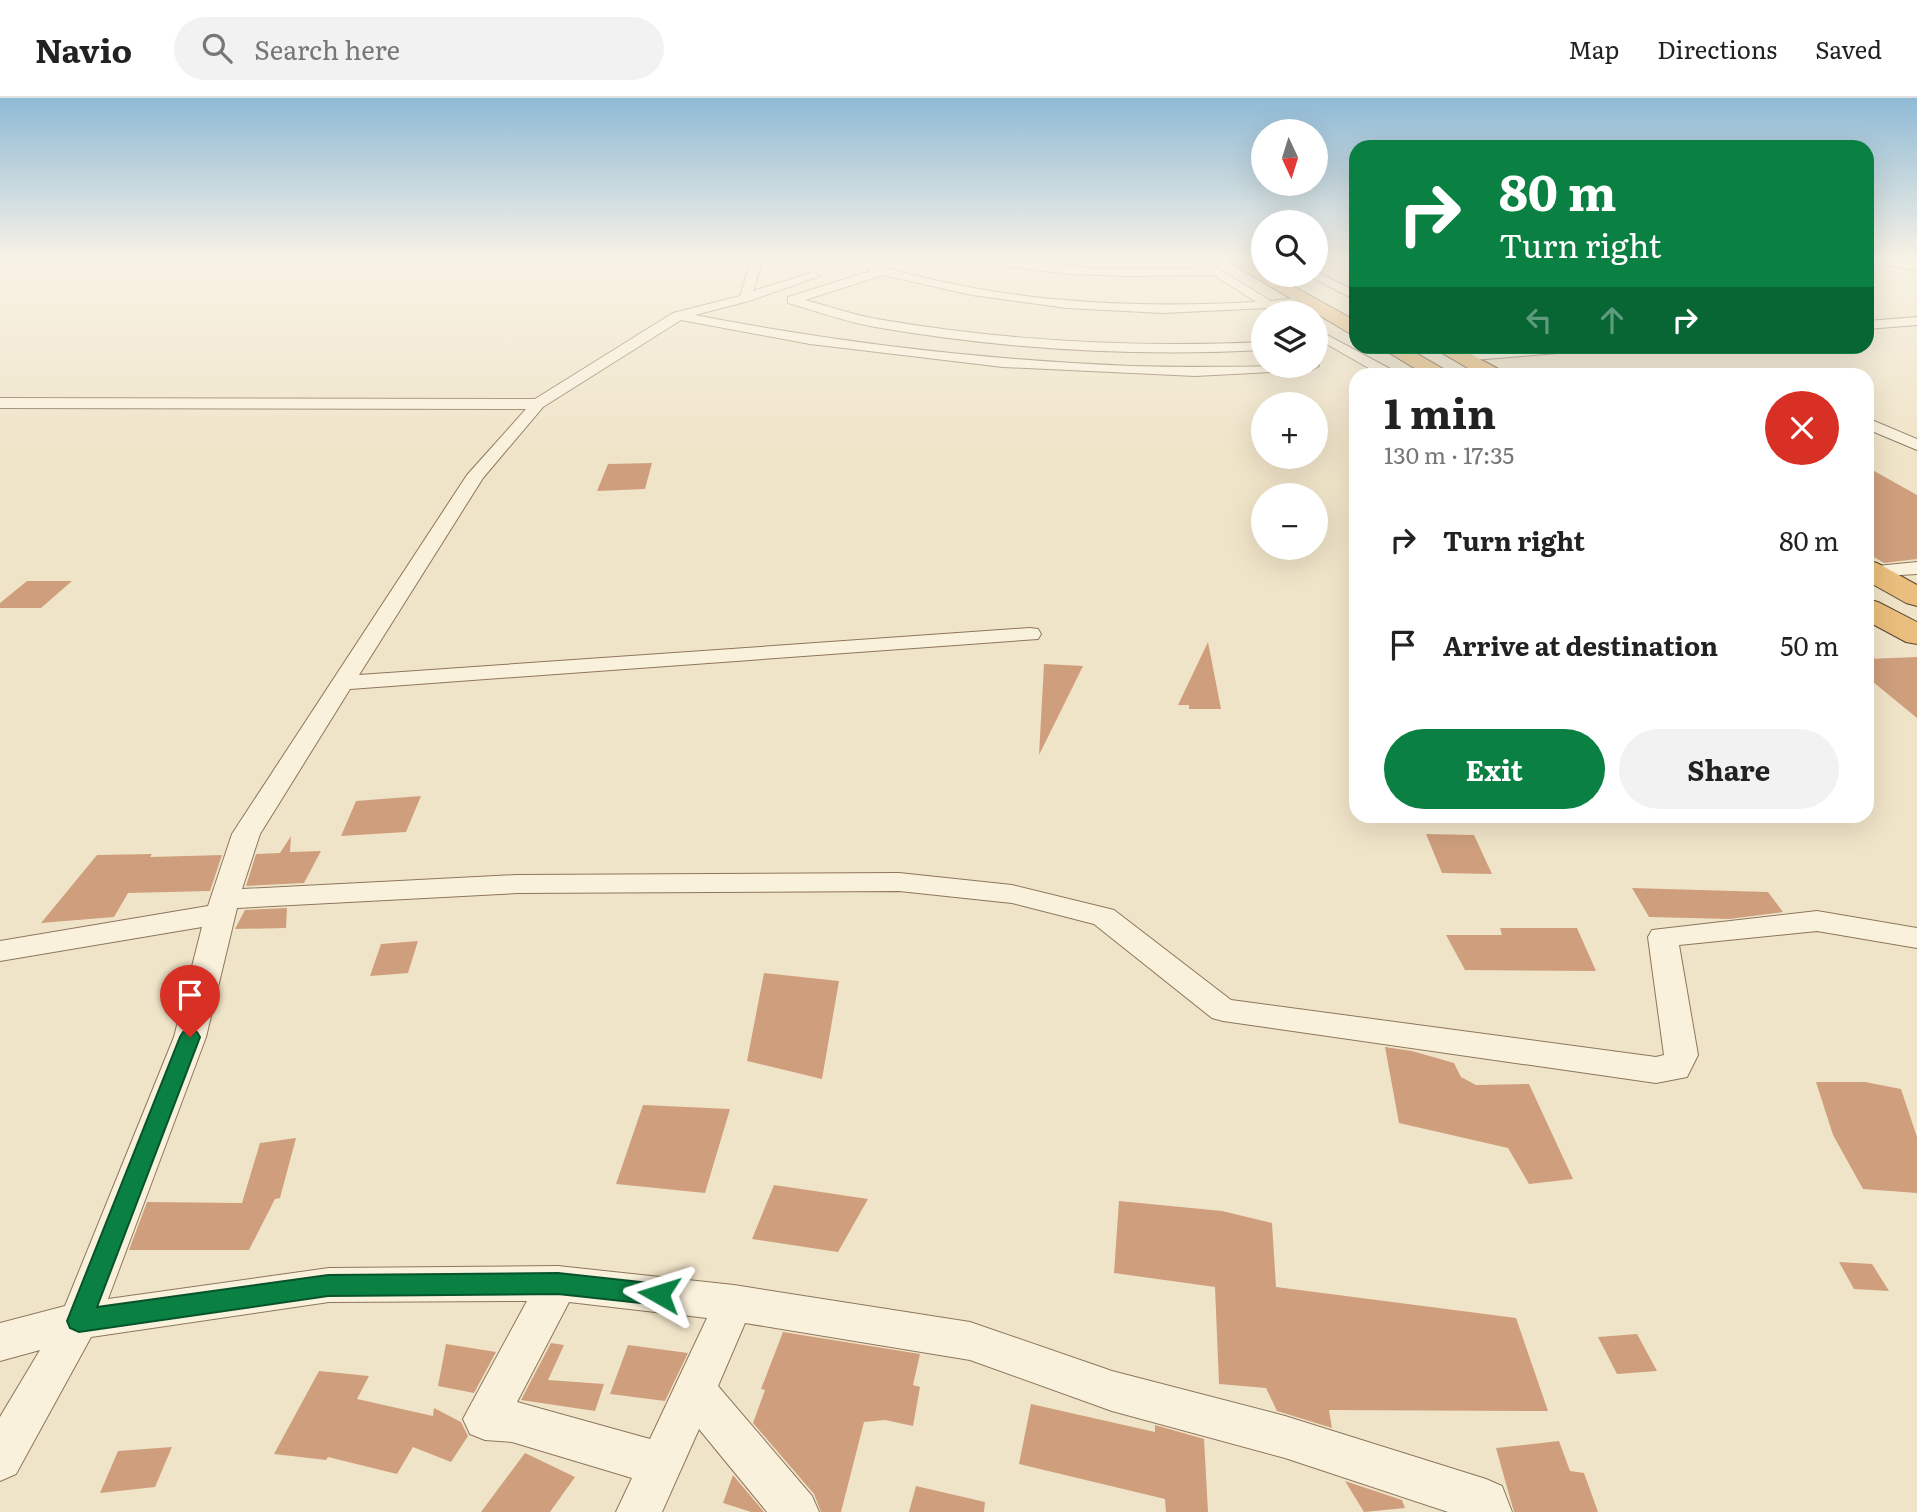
<!DOCTYPE html>
<html lang="en">
<head>
<meta charset="utf-8">
<style>
	:root { --surface:#fff; --page:#f2f2f2; --text:#222; --muted:#767676; --line:#e0e0e0; --accent:#0b8043 }
	body { margin:0; font-family:Literata,serif; background:var(--page); color:var(--text); height:100vh; display:flex; flex-direction:column; font-size:26px; white-space:nowrap }
	* { box-sizing:border-box; margin:0 }
	p { font-size:23px; color:var(--muted) }
	.icon { flex:none; width:38px; height:38px; fill:none; stroke:currentColor; stroke-width:2; stroke-linecap:round; stroke-linejoin:round }
	.map { position:relative; flex:1; overflow:hidden }
	.details { position:absolute; left:1349px; top:270px; width:525px; height:455px; display:flex; flex-direction:column; background:var(--surface); border-radius:21px; box-shadow:0 7px 28px #0002 }
	.details>* { flex:none }
	.banner { position:absolute; left:1349px; top:42px; width:525px; height:214px; border-radius:21px; box-shadow:0 7px 28px #0002; background:#0b8043; color:#fff; overflow:hidden }
	.needle { width:46px; rotate:176deg }
	.tools { position:absolute; left:1251px; top:21px; display:grid; gap:14px }
	.tools a { display:grid; place-items:center; width:77px; height:77px; border-radius:50%; background:var(--surface); box-shadow:0 7px 28px #0002; font-size:35px }
	.pin { position:absolute; display:grid; place-items:center; width:60px; height:60px; color:#fff; margin:-72px -30px; border-radius:50% 50% 50% 0; rotate:-45deg; box-shadow:0 0 7px #0007 }
	.pin .icon { rotate:45deg }
	.me { position:absolute; width:77px; margin:-38px; rotate:276deg; stroke-linejoin:round; filter:drop-shadow(0 0 5px #0008) }
	.turn { display:flex; align-items:center; gap:24px; height:147px; padding:0 35px; font-size:32px }
	.turn .icon { width:91px; height:91px; stroke-width:2.5 }
	.turn b { display:block; font-size:49px; line-height:60px }
	.lanes { display:flex; align-items:center; height:66px; padding:0 35px; background:#0003; justify-content:center; gap:35px; direction:ltr }
	.lanes .off { opacity:.35 }
	.round { display:grid; place-items:center; flex:none; width:74px; height:74px; border-radius:37px; background:var(--page) }
	.head { display:flex; align-items:center; justify-content:space-between; height:119px; padding:0 35px }
	h1 { font-size:42px; font-weight:700; line-height:52px }
	.primary-button { display:flex; gap:14px; margin-top:auto; padding:14px 35px }
	.primary-button a { flex:1; height:80px; border-radius:42px; background:var(--accent); color:#fff; font-size:28px; font-weight:700; line-height:80px; text-align:center }
	.primary-button a+a { background:var(--page); color:var(--text) }
	ul { padding:0; list-style:none }
	li { display:flex; align-items:center; gap:21px; height:105px; padding:0 35px }
	li div { flex:1 }
	li b { display:block; font-size:26px }
	li em { font-style:normal }
	header { display:flex; align-items:center; gap:42px; box-sizing:border-box; height:98px; padding:0 35px; background:var(--surface); border-bottom:2px solid var(--line) }
	header strong { font-size:33px }
	nav { display:flex; gap:38px; margin-inline-start:auto; font-size:24px }
	.search { width:490px; height:63px; background:var(--page); display:flex; align-items:center; gap:18px; box-sizing:border-box; padding:0 24px; border-radius:38px; color:var(--muted); font-size:26px }
	.map>svg:first-child { display:block }
</style>
</head>
<body>
<header>
<strong>Navio</strong>
<div class="search"><svg class="icon" aria-label="search" viewBox="0 0 24 24"><circle cx="10" cy="10" r="6"/><path d="M15 15l6 6"/></svg>Search here</div>
<nav><a>Map</a><a>Directions</a><a>Saved</a></nav>
</header>
<div class="map">
<svg width="1917" height="1414" viewBox="0 0 1917 1414">
	<rect width="100%" height="100%" fill="#f0e4c8"/>
	<!-- building -->
	<path fill="#cf9f7d" d="M652 365 645 391 597 393 608 366Z
		M1867 369 1917 397V461L1884 465 1867 455Z
		M27 483H72L41 510H0V505Z
		M1208 544 1221 611H1189V607H1178Z
		M1917 559V620L1867 579V561Z
		M1044 566 1083 568 1039 657Z
		M421 698 406 734 341 738 356 703Z
		M1426 736 1474 737 1492 776 1442 775Z
		M291 738 290 754 321 753 304 785 246 788 256 756 280 755Z
		M152 756 150 759 222 757 210 793 128 795 114 819 41 825 97 757Z
		M1632 790 1768 794 1783 814 1729 821 1649 819Z
		M287 810 286 830 235 831 245 812Z
		M1500 830H1577L1596 873 1465 872 1446 837H1502Z
		M418 843 408 875 370 878 381 846Z
		M764 875 839 883 822 981 747 963Z
		M1385 949 1412 953 1454 965 1461 979 1476 987 1529 986 1573 1081 1529 1086 1508 1050 1399 1025Z
		M1816 984H1865L1901 991 1917 1039V1095L1863 1091 1833 1037Z
		M643 1007 730 1011 705 1095 616 1086Z
		M296 1040 280 1100 275 1101 249 1152H129L147 1104 242 1105 260 1045Z
		M774 1087 868 1101 838 1154 752 1141Z
		M1119 1103 1222 1113 1272 1125 1276 1189 1516 1220 1548 1313 1329 1312 1332 1330 1277 1313 1266 1290 1219 1286 1215 1189 1114 1175Z
		M1839 1164 1872 1166 1889 1193 1854 1191Z
		M783 1234 920 1256 913 1287 920 1289 913 1328 885 1322 864 1324 841 1414H821L814 1396 753 1325 765 1292 761 1291Z
		M1637 1236 1657 1273 1617 1276 1598 1239Z
		M551 1245 564 1247 548 1282 604 1286 595 1313 521 1302Z
		M446 1246 496 1254 474 1295 438 1288Z
		M628 1247 688 1255 665 1303 610 1296Z
		M319 1273 369 1278 357 1301 433 1318 434 1310 461 1324 468 1338 451 1364 413 1349 397 1376 328 1359 326 1362 274 1356Z
		M1031 1306 1155 1334V1327L1204 1341 1208 1414H1166L1165 1401 1019 1366Z
		M1559 1343 1570 1373 1584 1375 1598 1414H1514L1496 1350Z
		M172 1349 155 1389 100 1395 118 1353Z
		M525 1355 575 1379 550 1414H481Z
		M733 1377 764 1414H751L723 1405Z
		M1345 1383 1402 1402 1405 1410 1364 1414Z
		M916 1388 985 1404 984 1414H909Z"/>
	<g fill="none" stroke-linecap="round" stroke-linejoin="round">
		<!-- minor casing -->
		<g stroke="#8d765c" stroke-width="2">
			<path id="minor" d="M752 160H763L753 193 814 174 820 178 749 203 695 217C839 245 985 262 1131 268 1194 270 1255 268 1316 268V265L1319 268 1312 272 1195 278 1003 269 810 246 681 222 543 309 483 380 359 577 1030 530 1038 531 1041 536 1038 541 350 591 260 736 242 791 517 777 899 775 1012 787 1114 812 1231 902 1656 959 1664 957 1648 839 1652 832 1817 813 1917 830V850L1817 833 1679 847 1698 957 1687 979 1656 985 1223 923 1212 920 1094 826 1012 805 899 793 517 795 237 810 206 939 108 1201 329 1170 558 1168 734 1187 970 1224 1112 1273 1285 1318 1486 1381 1502 1388 1512 1414H1448L1285 1360 1112 1313 970 1262 745 1225 718 1288 812 1398 819 1414H767L699 1331 662 1414H616L632 1380 512 1344 485 1342 470 1336 463 1321 527 1203 329 1204 91 1239 16 1376 0 1383V1319L40 1252 0 1263V1225L65 1208 174 939 202 829 0 863V843L208 808 232 736 467 377 526 311 0 310V300L535 301 673 215 740 198ZM569 1204 707 1220 650 1341 517 1304Z
				M848 160C863 159 874 167 889 171 916 179 945 184 973 190 1067 207 1161 209 1256 204L1214 177 1128 178 1070 176 1013 169 978 160H1001L1099 171 1204 170 1196 164 1202 161 1271 203 1307 199 1313 203C1303 211 1285 207 1273 213L1267 210 1163 215 1067 210 972 197 883 177 805 202C829 208 853 217 877 221 1004 243 1135 250 1264 244V252C1135 259 1002 251 875 229 846 224 816 213 788 205V199L871 173Z
				M1867 160 1917 166V172L1867 164Z
				M1316 174 1356 193V202L1311 179 1309 177H1316Z
				M1917 219V227L1867 231V223Z
				M1316 231 1394 273 1396 276H1379L1316 240Z
				M1447 248H1465L1475 254 1538 248H1601L1595 252 1473 262Z
				M1867 320 1917 341V352L1867 331Z
				M1917 464V476L1867 479V469Z"/>
		</g>
		<!-- trunk casing -->
		<g stroke="#5b4430" stroke-width="2">
			<path id="trunk" d="M1223 160H1243L1264 171V177H1273L1356 223V237L1349 235Z
				M1378 248H1404L1445 272 1449 276H1424Z
				M1430 248H1456L1500 272 1504 276H1478Z
				M1867 462 1877 465 1917 487V508L1906 505 1867 483Z
				M1867 501 1878 504 1917 524V546L1906 544 1867 523Z"/>
		</g>
		<!-- minor -->
		<use href="#minor" fill="#faf1dc" fill-rule="evenodd"/>
		<!-- trunk -->
		<use href="#trunk" fill="#eabe7c" fill-rule="evenodd"/>
	</g>
	<!-- sky -->
	<linearGradient id="sky" x2="0" y2="1"><stop stop-color="#8fbad6"/><stop offset="0.45" stop-color="#f8f3e6"/><stop offset="1" stop-color="#f8f3e6" stop-opacity="0"/></linearGradient>
	<rect width="1917" height="358" fill="url(#sky)"/>
	<!-- route -->
	<path fill="#0b8043" stroke="#07532c" stroke-width="2" d="M190 932 197 934 200 939 97 1209 328 1177 558 1175 659 1186 667 1189 671 1196 667 1204 659 1207 558 1196 328 1198 79 1234 70 1230 67 1223 180 939 183 934Z"/>
</svg>
<div class="tools">
<a><svg class="needle" viewBox="-14 -14 28 28"><path d="M0-13l5 13h-10z" fill="#e53935"/><path d="M0 13l5-13h-10z" fill="#767676"/></svg></a>
<a><svg class="icon" aria-label="search" viewBox="0 0 24 24"><circle cx="10" cy="10" r="6"/><path d="M15 15l6 6"/></svg></a>
<a><svg class="icon" aria-label="layers" viewBox="0 0 24 24"><path d="M12 4l9 5-9 5-9-5zM3 14l9 5 9-5"/></svg></a>
<a>+</a>
<a>−</a>
</div>
<div class="pin" style="left:190px;top:939px;background:#d93025"><svg class="icon" aria-label="arrive" viewBox="0 0 24 24"><path d="M6 21V4h12l-3 4 3 4H6"/></svg></div>
<svg class="me" style="left:659px;top:1196px" viewBox="-20 -20 40 40"><path d="M0-17L14 15 0 8-14 15z" fill="#0b8043" stroke="#fff" stroke-width="4"/></svg>
<div class="banner">
<div class="turn"><svg class="icon" aria-label="right" viewBox="0 0 24 24"><path d="M7 20v-9h11M14 6l5 5-5 5"/></svg><div><b>80 m</b>Turn right</div></div>
<div class="lanes"><svg class="icon off" aria-label="left" viewBox="0 0 24 24"><path d="M17 20v-9H6M10 6l-5 5 5 5"/></svg><svg class="icon off" aria-label="ahead" viewBox="0 0 24 24"><path d="M12 20V5M6 11l6-6 6 6"/></svg><svg class="icon" aria-label="right" viewBox="0 0 24 24"><path d="M7 20v-9h11M14 6l5 5-5 5"/></svg></div>
</div>
<section class="details">
<div class="head"><div><h1>1 min</h1><p>130 m · 17:35</p></div><a class="round" style="background:#d93025;color:#fff"><svg class="icon" aria-label="close" viewBox="0 0 24 24"><path d="M6 6l12 12M18 6L6 18"/></svg></a></div>
<ul>
<li><svg class="icon" aria-label="right" viewBox="0 0 24 24"><path d="M7 20v-9h11M14 6l5 5-5 5"/></svg><div><b>Turn right</b></div><em>80 m</em></li>
<li><svg class="icon" aria-label="arrive" viewBox="0 0 24 24"><path d="M6 21V4h12l-3 4 3 4H6"/></svg><div><b>Arrive at destination</b></div><em>50 m</em></li>
</ul>
<div class="primary-button"><a>Exit</a><a>Share</a></div>
</section>
</div>
</body>
</html>
